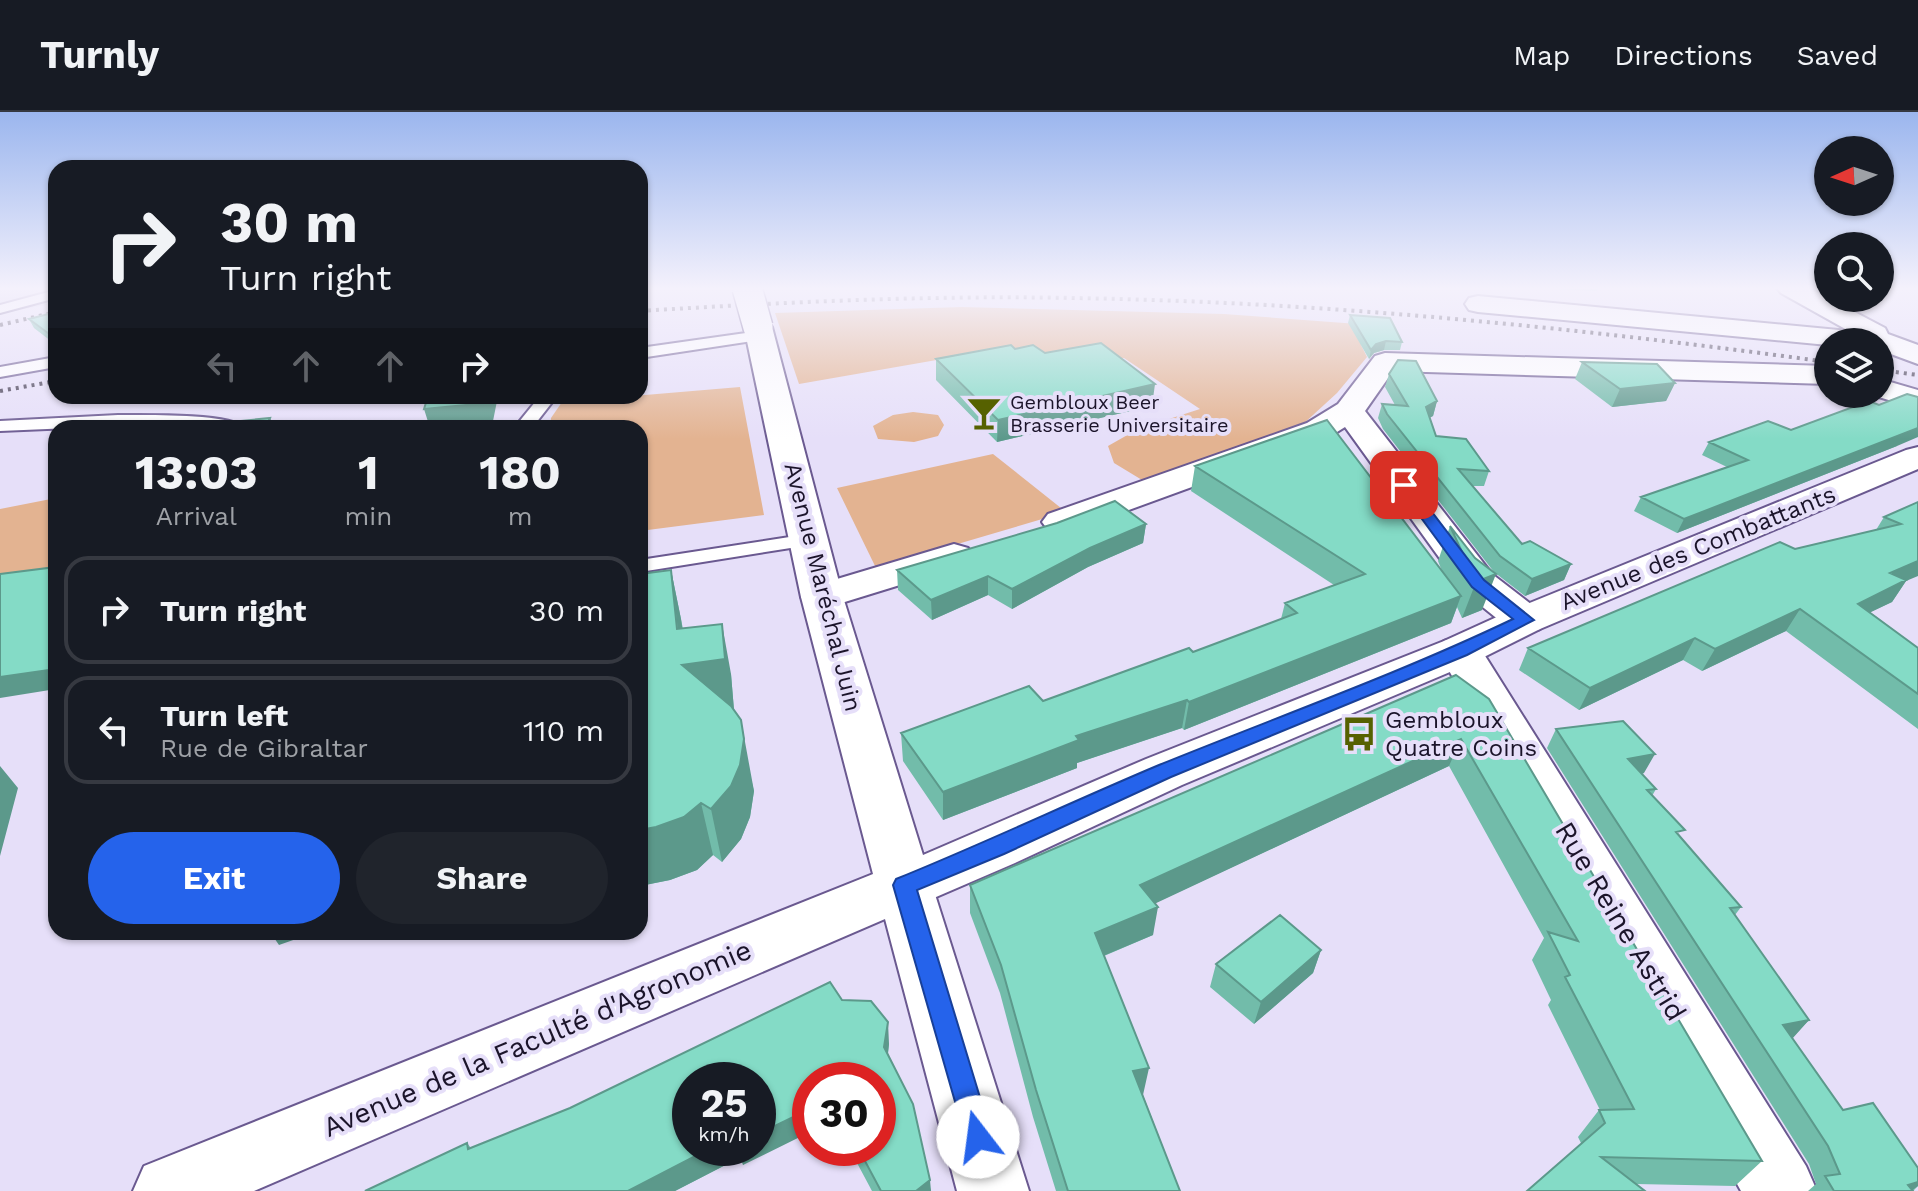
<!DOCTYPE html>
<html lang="en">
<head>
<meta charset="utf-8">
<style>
	:root { --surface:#171b24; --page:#20242c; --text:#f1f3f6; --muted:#9ea1a6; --line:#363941; --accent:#2563eb }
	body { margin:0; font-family:"Work Sans",sans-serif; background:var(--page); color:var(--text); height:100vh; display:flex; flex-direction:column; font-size:30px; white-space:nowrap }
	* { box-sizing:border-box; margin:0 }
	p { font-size:26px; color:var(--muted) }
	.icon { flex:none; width:44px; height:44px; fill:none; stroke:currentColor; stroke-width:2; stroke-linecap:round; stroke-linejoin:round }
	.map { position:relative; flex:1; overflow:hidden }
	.drawer { position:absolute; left:48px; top:308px; width:600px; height:520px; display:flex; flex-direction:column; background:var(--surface); border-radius:24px; box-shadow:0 2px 6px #0004 }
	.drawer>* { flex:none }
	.banner { position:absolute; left:48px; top:48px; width:600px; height:244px; border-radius:24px; box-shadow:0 2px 6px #0004; background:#171b24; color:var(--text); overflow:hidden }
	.needle { width:52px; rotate:267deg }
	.fabs { position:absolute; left:1814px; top:24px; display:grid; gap:16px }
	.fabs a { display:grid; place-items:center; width:80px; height:80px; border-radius:50%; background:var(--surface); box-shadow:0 2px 6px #0004; font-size:40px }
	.speed { position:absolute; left:672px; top:950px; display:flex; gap:16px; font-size:40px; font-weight:700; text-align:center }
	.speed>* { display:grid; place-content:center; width:104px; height:104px; border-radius:50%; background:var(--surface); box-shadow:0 2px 6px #0004; line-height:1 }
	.speed small { font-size:20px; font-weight:400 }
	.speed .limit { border:12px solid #d22; background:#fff; color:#111 }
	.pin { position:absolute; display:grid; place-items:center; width:68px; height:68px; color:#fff; margin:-34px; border-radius:16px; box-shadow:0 4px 12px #0006 }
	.me { position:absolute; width:88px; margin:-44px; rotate:345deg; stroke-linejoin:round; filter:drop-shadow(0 0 6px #0008) }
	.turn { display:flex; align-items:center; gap:28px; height:168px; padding:0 40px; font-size:36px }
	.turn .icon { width:104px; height:104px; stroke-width:2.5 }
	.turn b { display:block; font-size:56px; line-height:68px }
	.lanes { display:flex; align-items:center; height:76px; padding:0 40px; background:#0003; justify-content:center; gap:40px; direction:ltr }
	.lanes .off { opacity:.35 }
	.eta { display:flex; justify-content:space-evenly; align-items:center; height:136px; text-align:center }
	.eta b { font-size:48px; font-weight:700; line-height:56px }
	.cta { display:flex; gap:16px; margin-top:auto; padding:16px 40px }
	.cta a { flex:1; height:92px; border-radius:48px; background:var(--accent); color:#fff; font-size:32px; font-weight:700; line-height:92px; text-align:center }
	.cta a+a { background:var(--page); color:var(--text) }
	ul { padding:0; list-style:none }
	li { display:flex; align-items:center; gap:24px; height:108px; margin:0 16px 12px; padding:0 24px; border:4px solid var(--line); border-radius:24px }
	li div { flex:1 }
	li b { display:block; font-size:30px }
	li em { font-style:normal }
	header { display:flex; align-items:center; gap:48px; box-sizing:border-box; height:112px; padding:0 40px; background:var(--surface); border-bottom:2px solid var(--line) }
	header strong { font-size:38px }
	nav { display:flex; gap:44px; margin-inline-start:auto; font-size:28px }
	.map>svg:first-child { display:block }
</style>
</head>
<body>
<header>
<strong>Turnly</strong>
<nav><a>Map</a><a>Directions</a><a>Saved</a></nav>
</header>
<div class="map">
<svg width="1918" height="1079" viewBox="0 0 1918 1079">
	<rect width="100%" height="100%" fill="#e6dff9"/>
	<!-- built -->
	<path fill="#d6cfec" d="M0 176H56V183L47 193 0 201Z"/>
	<!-- green -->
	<path fill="#e3b391" d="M962 195 1224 202 1358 212 1361 233 1367 245 1337 281 1301 314 1147 371 1114 351 1108 334 1138 317 1200 297 1124 246 1099 252 948 246 799 272 775 201Z
		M740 275 764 403 640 419V316H550L551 306 562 290Z
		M913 300 938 303 944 313 938 324 914 330 878 327 873 314 893 303Z
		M993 342 1066 400 876 456 837 376Z
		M56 386V468L0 477V397Z"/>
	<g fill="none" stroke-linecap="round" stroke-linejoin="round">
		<!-- lane casing -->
		<g stroke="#6a5990" stroke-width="4">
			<path id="lane" d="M56 178V186L0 201V193Z
				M760 219 765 221V227L640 246V236Z
				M56 245V255L0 265V255Z
				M540 284H557L532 316H514Z
				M118 303C143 303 230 301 246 316L118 314 0 319V309Z
				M809 422 816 424 819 428 816 432 640 460V448Z"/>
		</g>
		<!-- street casing -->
		<g stroke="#6a5990" stroke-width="4">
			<path id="street" d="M1777 176H1809L1885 216 1888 222 1918 233V252L1880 238V230H1828V233L1478 200 1469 198 1465 192 1469 186 1478 184 1849 219 1781 181Z
				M1385 241 1828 254V272L1393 259 1365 299 1492 462 1540 499 1546 508 1540 517 1525 521 1510 517 1464 480 1345 315 1329 325 1074 418 1061 421 1048 418 1042 410 1048 402 1307 311 1338 292 1375 244Z
				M1880 267 1918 278V297L1869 282H1880Z
				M954 432 968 436 974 444 968 452 822 497 807 494 801 485 807 476Z
				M1460 525 1476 529 1482 539 1806 1054 1817 1079H1741L1438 539 1444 529Z
				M904 750 924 757 932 773 1029 1079H957L876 773 884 757Z"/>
		</g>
		<!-- secondary casing -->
		<g stroke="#6a5990" stroke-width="4">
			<path id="secondary" d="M758 207 768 209 772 215 843 485 923 743 1146 647 1444 529 1510 499 1906 338 1918 335V357L1540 517 1476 549 1182 673 1015 751 254 1079H133L144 1054 873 762 801 485 744 215 748 209Z"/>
		</g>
		<!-- lane -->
		<use href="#lane" fill="#fff" fill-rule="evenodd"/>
		<!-- street -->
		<use href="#street" fill="#fff" fill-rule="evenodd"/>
		<!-- secondary -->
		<use href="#secondary" fill="#fff" fill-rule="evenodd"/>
		<!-- rail -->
		<path stroke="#40394f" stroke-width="4" stroke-dasharray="3 5" stroke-linecap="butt" d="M640 199C785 190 930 183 1075 186 1328 190 1578 216 1828 250
			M0 213 56 200
			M1880 258 1918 263
			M0 279 56 269"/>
		<!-- secondary-bridge casing -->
		<g stroke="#6a5990" stroke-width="32" stroke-linecap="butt">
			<path id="secondary-bridge" d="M747 176 758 215"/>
		</g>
		<!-- secondary-bridge -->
		<use href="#secondary-bridge" stroke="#fff" stroke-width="29"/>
	</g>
	<!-- wall -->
	<path fill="#72bcaa" d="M1547 176H1598L1597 179 1548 177Z
		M56 200V233L34 216 29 207Z
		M1350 203 1402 230 1400 238H1384L1374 241 1369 247 1348 211Z
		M1015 237 1045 241 1152 294 997 330 936 268V247Z
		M1582 250 1675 271 1666 289 1612 295 1575 267Z
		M1389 262 1437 289 1433 304 1430 305 1436 324 1489 359 1484 374H1472L1522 432 1571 452 1564 468 1525 484 1494 460 1383 317 1378 306 1382 292 1395 293 1385 275Z
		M1791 318 1897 334 1677 421 1634 399 1641 385 1727 355 1702 343 1709 330Z
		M1195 354 1442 459 1438 449 1450 414 1475 446 1482 498 1462 506 1457 495 1451 511 1184 618 1182 616 1077 651V656L943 708 903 649 901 621 1043 589 1193 540 1281 507 1285 491 1334 473 1191 379Z
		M1918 390 1906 469 1892 490 1870 500 1918 536V617L1786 519 1702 559 1683 548 1579 598 1519 558 1528 536 1795 437 1876 418 1884 405Z
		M1146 412 1143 431 1088 455 1012 497 988 483 932 508 898 478 897 458Z
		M671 458 683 517 731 562 734 598 754 679 750 705 741 727 722 750 713 743 697 758 670 768 640 774Z
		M1456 563 1762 1049 1735 1074 1636 1072 1581 1031 1578 1025 1599 998H1600L1548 893 1551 888 1532 848 1544 826 1449 654 1155 791 1153 823 1104 844 1143 983 1180 1079H1056L1033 1005 1000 881 970 801V773Z
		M1556 617 1644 661 1642 662 1656 677 1652 684 1680 725 1741 795 1735 803 1809 908 1792 926 1843 998 1918 1074 1913 1079H1808L1816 1072 1809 1052 1547 636Z
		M1321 838 1313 861 1254 912 1210 875 1216 852Z
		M889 932 888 942 931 1079H872L849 1036H878V968H810L743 1053 741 1045 675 1079H365L467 1031 471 1036Z"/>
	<!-- shaded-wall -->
	<path fill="#5c998b" d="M1386 229 1384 238 1374 241 1369 247 1371 238 1376 232Z
		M1675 271 1666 289 1612 295 1620 277Z
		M1155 272 1152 294 997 330 998 308Z
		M489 284H498L493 309 430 316 424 297Z
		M1437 289 1433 304 1422 310 1426 295Z
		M270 306 275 316H265Z
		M1918 316V325L1897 334 1677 421 1684 407Z
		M1146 412 1143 431 1088 455 1012 497V477L1090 436Z
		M1918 449V464L1906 469 1892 490 1844 513 1858 492 1890 461Z
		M1571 452 1564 468 1525 484 1532 467Z
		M671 458 681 507 687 552 722 512 731 562 734 598 682 553Z
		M1496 462 1482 498 1462 506 1476 470Z
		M988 464V483L932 508 931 488Z
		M1461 484 1451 511 1184 618 1189 590Z
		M1800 497 1786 519 1702 559 1715 537Z
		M1695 526 1683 548 1579 598 1590 576Z
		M56 557V577L0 586V565Z
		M1187 588 1182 616 1077 651V656L943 708V680L1076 624Z
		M741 608 754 679 750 705 741 727 722 750 711 697Z
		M1461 627 1449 654 1135 801 1140 773Z
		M1655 642 1644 661 1617 666 1628 647Z
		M0 654 18 676 0 744Z
		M701 691 713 743 697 758 670 768 640 774V718Z
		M1158 795 1153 823 1091 849 1095 821Z
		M270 820H316L279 833Z
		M1321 838 1313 861 1254 912 1261 890Z
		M1809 908 1792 927 1783 913Z
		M888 910 889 932 886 956 884 935Z
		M1149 956 1143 983 1128 986 1133 959Z
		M810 997V1020L743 1053 741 1045 675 1079H628L711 1036H758V1022Z
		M930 1068 931 1079H916Z
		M1918 1070V1074L1911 1079 1908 1073Z"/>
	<!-- building -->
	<path fill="#84dbc6" stroke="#5c998b" stroke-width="2" d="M56 200V227L29 207Z
		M1350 203 1390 206 1402 230 1386 229 1376 232 1371 238Z
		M1101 231 1155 272 998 308 936 247 1011 233 1015 237 1033 233 1045 241Z
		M1398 248 1416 249 1437 289 1426 295 1436 324 1466 327 1489 359 1458 357 1522 432 1530 429 1571 452 1532 467 1500 444 1387 302 1382 292 1408 294 1389 262Z
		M1582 250 1657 252 1675 271 1620 277Z
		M1907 282 1918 285V316L1684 407 1641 385 1748 348 1709 330 1768 309 1791 318 1869 289 1879 293Z
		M428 284H489L487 291 424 297Z
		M270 306 265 316H170Z
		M1327 308 1461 484 1189 590 1187 588 1076 624 1079 628 943 680 901 621 1029 574 1043 589 1189 536 1193 540 1297 501 1285 491 1365 462 1195 354Z
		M1115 389 1146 412 1090 436 1012 477 988 464 931 488 897 458 1057 411Z
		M1918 390V449L1890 461 1906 468 1858 492 1918 536V582L1800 497 1715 537 1695 526 1590 576 1528 536 1780 430 1795 437 1901 412 1884 405Z
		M1450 414 1475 446 1496 462 1476 470Z
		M56 455V557L0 565V462Z
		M671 458 677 517 722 512 725 547 682 553 731 594 741 608 744 627 740 653 731 674 711 697 701 691 684 705 656 715 640 718V462Z
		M1456 563 1489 587 1762 1049 1601 1045 1645 1079H1527L1605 1011 1599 998 1634 997 1565 865 1570 863 1548 820 1578 829 1461 627 1140 773 1158 795 1095 821 1149 956 1133 959 1180 1079H1068L1036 978 1001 853 970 773Z
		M1623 609 1655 642 1628 647 1656 677 1647 678 1685 718 1676 720 1741 795 1730 796 1809 908 1783 913 1843 998 1873 991 1918 1056V1070L1908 1073 1913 1079H1834L1825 1064 1840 1062 1828 1034 1556 617Z
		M1280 803 1321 838 1261 890 1216 852Z
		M830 870 842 888 871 889 888 910 884 935 913 992 930 1068 916 1079H881L858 1036H878V968H810V997L758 1022V968H690V1036H711L628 1079H365L467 1031 468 1037 570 996Z"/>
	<!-- sky -->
	<linearGradient id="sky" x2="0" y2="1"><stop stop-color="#9bb6ee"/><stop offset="0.54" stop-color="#f4f1fc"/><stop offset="1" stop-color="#f4f1fc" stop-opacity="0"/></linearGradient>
	<rect width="1918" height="327" fill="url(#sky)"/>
	<!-- route -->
	<path fill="#2563eb" stroke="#184099" stroke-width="2" d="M1404 368 1409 370 1484 468 1534 508 1467 543 1171 665 1004 742 917 778 992 1025 988 1035 978 1039 968 1035 893 773 896 767C985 731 1071 690 1159 653 1277 605 1398 562 1513 507L1472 475 1397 373Z"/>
	<!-- icons -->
	<defs>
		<g id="bar-bare" transform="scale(2.76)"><path d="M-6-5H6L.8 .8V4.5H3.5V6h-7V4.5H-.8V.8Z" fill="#566100" stroke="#e6dff9" stroke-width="2.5" paint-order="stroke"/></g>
		<g id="bus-bare" transform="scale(2.76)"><path d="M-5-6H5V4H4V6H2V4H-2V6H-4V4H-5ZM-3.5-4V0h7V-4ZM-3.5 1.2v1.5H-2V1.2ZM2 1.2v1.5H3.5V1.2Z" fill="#566100" stroke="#e6dff9" stroke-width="2.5" paint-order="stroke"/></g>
	</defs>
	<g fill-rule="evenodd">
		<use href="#bar-bare" x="984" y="301"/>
		<use href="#bus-bare" x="1359" y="622"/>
	</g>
	<g text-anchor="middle" stroke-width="8" stroke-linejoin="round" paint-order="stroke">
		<!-- far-poi labels -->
		<g font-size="20" fill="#1b142a" stroke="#e6dff9" text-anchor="start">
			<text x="1010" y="297">Gembloux Beer<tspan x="1010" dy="23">Brasserie Universitaire</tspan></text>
		</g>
		<!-- street labels -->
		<g font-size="24" fill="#1b142a" stroke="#e6dff9">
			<text transform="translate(1698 436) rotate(-22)" y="8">Avenue des Combattants</text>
			<text transform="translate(823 475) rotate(76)" y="8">Avenue Maréchal Juin</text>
		</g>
		<!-- poi labels -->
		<g font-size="24" fill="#1b142a" stroke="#e6dff9" text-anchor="start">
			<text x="1385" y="616">Gembloux<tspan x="1385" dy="28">Quatre Coins</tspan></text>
		</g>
		<!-- near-street labels -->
		<g font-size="28" fill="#1b142a" stroke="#e6dff9">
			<text transform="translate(1621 809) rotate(59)" y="10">Rue Reine Astrid</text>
			<text transform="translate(537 926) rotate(-23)" y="10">Avenue de la Faculté d'Agronomie</text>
		</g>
	</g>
</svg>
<div class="fabs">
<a><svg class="needle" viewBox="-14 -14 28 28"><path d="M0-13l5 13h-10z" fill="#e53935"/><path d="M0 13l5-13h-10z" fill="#9ea1a6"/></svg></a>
<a><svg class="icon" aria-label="search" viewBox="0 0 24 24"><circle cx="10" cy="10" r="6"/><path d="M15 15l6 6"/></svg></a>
<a><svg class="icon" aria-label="layers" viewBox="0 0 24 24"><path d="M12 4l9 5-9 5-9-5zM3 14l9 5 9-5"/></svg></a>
</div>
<div class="speed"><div>25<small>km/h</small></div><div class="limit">30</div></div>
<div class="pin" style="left:1404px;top:373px;background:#d93025"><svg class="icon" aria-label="arrive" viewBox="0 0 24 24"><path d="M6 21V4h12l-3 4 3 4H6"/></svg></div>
<svg class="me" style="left:978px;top:1025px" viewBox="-20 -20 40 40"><circle r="19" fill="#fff"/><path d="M0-13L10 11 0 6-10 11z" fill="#2563eb"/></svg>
<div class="banner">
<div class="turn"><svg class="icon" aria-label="right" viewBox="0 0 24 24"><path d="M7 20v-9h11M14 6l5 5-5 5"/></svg><div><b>30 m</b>Turn right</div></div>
<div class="lanes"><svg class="icon off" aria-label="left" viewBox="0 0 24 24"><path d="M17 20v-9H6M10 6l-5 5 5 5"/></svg><svg class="icon off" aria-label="ahead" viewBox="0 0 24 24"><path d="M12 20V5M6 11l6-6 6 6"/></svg><svg class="icon off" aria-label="ahead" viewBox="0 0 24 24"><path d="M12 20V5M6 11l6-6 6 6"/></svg><svg class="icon" aria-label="right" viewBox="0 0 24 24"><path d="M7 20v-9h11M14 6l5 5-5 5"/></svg></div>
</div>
<section class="drawer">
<div class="eta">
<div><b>13:03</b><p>Arrival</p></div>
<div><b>1</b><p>min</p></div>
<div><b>180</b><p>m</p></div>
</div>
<ul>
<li><svg class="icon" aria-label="right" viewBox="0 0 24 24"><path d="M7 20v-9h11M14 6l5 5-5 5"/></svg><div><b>Turn right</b></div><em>30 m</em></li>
<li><svg class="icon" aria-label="left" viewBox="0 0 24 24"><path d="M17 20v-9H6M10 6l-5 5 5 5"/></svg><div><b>Turn left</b><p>Rue de Gibraltar</p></div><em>110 m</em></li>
</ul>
<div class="cta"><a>Exit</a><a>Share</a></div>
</section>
</div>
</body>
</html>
